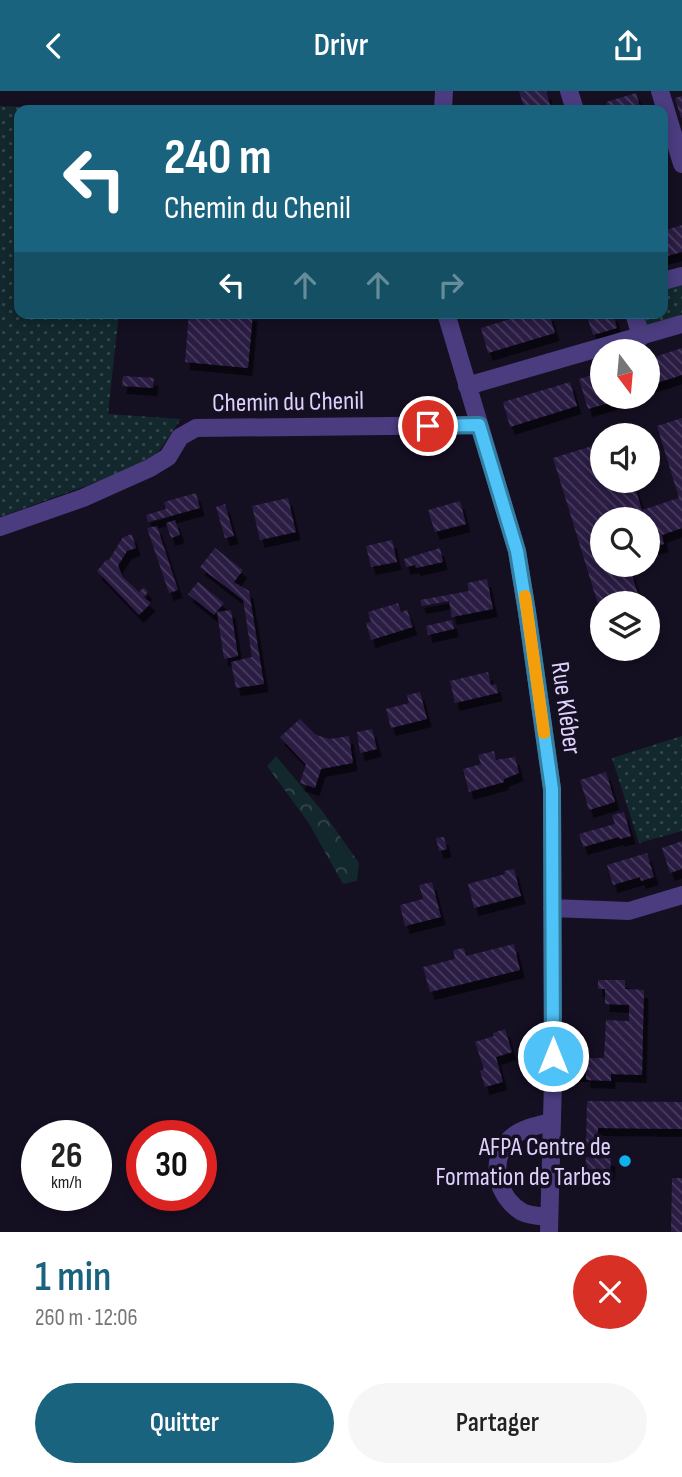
<!DOCTYPE html>
<html lang="fr">
<head>
<meta charset="utf-8">
<style>
	:root { --surface:#fff; --page:#f6f6f6; --text:#222; --muted:#767676; --accent:#19637e }
	body { margin:0; font-family:"Sofia Sans Condensed",sans-serif; background:var(--page); color:var(--text); height:100vh; display:flex; flex-direction:column; font-size:26px; white-space:nowrap }
	* { box-sizing:border-box; margin:0 }
	p { font-size:23px; color:var(--muted) }
	.icon { flex:none; width:38px; height:38px; fill:none; stroke:currentColor; stroke-width:2; stroke-linecap:round; stroke-linejoin:round }
	.map { position:relative; height:1141px; overflow:hidden }
	.panel { display:flex; flex-direction:column; background:var(--surface); flex:1 }
	.panel>* { flex:none }
	.top-card { position:absolute; left:14px; top:14px; width:654px; height:214px; border-radius:14px; box-shadow:0 4px 10px #0003; background:#19637e; color:#fff; overflow:hidden }
	.needle { width:46px; rotate:164deg }
	.fabs { position:absolute; left:590px; top:248px; display:grid; gap:14px }
	.fabs a { display:grid; place-items:center; width:70px; height:70px; border-radius:50%; background:var(--surface); box-shadow:0 4px 10px #0003; font-size:35px }
	.speed { position:absolute; left:21px; top:1029px; display:flex; gap:14px; font-size:35px; font-weight:700; text-align:center }
	.speed>* { display:grid; place-content:center; width:91px; height:91px; border-radius:50%; background:var(--surface); box-shadow:0 4px 10px #0003; line-height:1 }
	.speed small { font-size:18px; font-weight:400 }
	.speed .limit { border:10px solid #d22; background:#fff; color:#111 }
	.pin { position:absolute; display:grid; place-items:center; width:60px; height:60px; color:#fff; margin:-30px; border:4px solid #fff; border-radius:50%; box-shadow:0 2px 7px #0007 }
	.me { position:absolute; width:77px; margin:-38px; rotate:0deg; stroke-linejoin:round; filter:drop-shadow(0 0 5px #0008) }
	.turn { display:flex; align-items:center; gap:24px; height:147px; padding:0 35px; font-size:32px }
	.turn .icon { width:91px; height:91px; stroke-width:2.5 }
	.turn b { display:block; font-size:49px; line-height:60px }
	.lanes { display:flex; align-items:center; height:66px; padding:0 35px; background:#0003; justify-content:center; gap:35px; direction:ltr }
	.lanes .off { opacity:.35 }
	.round { display:grid; place-items:center; flex:none; width:74px; height:74px; border-radius:37px; background:var(--page) }
	.overview { display:flex; align-items:center; justify-content:space-between; height:119px; padding:0 35px }
	h1 { font-size:42px; font-weight:600; line-height:52px; color:var(--accent) }
	.cta { display:flex; gap:14px; margin-top:auto; padding:14px 35px }
	.cta a { flex:1; height:80px; border-radius:42px; background:var(--accent); color:#fff; font-size:28px; font-weight:600; line-height:80px; text-align:center }
	.cta a+a { background:var(--page); color:var(--text) }
	header { display:flex; justify-content:space-between; align-items:center; height:91px; padding:0 35px; background:var(--accent); color:#fff; font-size:32px; font-weight:600 }
	.map>svg:first-child { display:block }
</style>
</head>
<body>
<header><svg class="icon" aria-label="back" viewBox="0 0 24 24"><path d="M15 5l-7 7 7 7"/></svg>Drivr<svg class="icon" aria-label="share" viewBox="0 0 24 24"><path d="M12 15V3M7 8l5-5 5 5M5 13v7h14v-7"/></svg></header>
<div class="map">
<svg width="682" height="1141" viewBox="0 0 682 1141">
	<defs>
		<pattern id="green-dots" width="8" height="8" patternUnits="userSpaceOnUse" patternTransform="scale(1.75)"><rect width="8" height="8" fill="#12282c"/><path d="M2 2h.1M6 6h.1" fill="none" stroke="#34464c" stroke-width="1.8" stroke-linecap="round"/></pattern>
		<pattern id="forest-crowns" width="20" height="18" patternUnits="userSpaceOnUse" patternTransform="scale(1.75)"><rect width="20" height="18" fill="#12282c"/><path d="M2 6a3 3 0 1 1 6 0M12 15a3 3 0 1 1 6 0" fill="none" stroke="#34464c"/></pattern>
		<pattern id="building-back-hatch" width="6" height="6" patternUnits="userSpaceOnUse" patternTransform="scale(1.75)"><rect width="6" height="6" fill="#2a1c42"/><path d="M-1 5l2 2M0 0l6 6M5-1l2 2" fill="none" stroke="#483c5e"/></pattern>
		<filter id="shadow"><feDropShadow dx="4.5" dy="8" stdDeviation="0" flood-color="#0009"/></filter>
	</defs>
	<rect width="100%" height="100%" fill="#150f22"/>
	<!-- green -->
	<path fill="url(#green-dots)" d="M0 15 116 19H19V222H119L108 323 181 328 159 360 141 375 0 426Z
		M682 190V228L651 236 645 234 642 222H663V196Z
		M682 645V740L639 752 612 667Z"/>
	<!-- forest -->
	<path fill="url(#forest-crowns)" d="M276 665 323 721 359 772 357 790 343 793 308 731 267 675Z"/>
	<!-- building -->
	<path fill="url(#building-back-hatch)" filter="url(#shadow)" d="M519 0H546L552 19H525Z
		M636 2 641 19H608L606 11Z
		M682 5V27H681L675 7Z
		M682 134V161L663 166V140Z
		M189 222H253L248 277 185 271Z
		M530 222H549L555 242 488 262 481 237Z
		M586 222H613L617 237 593 244Z
		M682 257V284L650 294 648 268Z
		M602 281V306L626 307 588 318 579 288Z
		M123 285 154 287 153 297 122 295Z
		M570 291 577 315 510 336 503 311Z
		M682 327V437L662 444 664 453 653 456 650 447 648 448V429H602V474H629L641 513H602L601 523 553 367 592 355 605 395 621 390H633L642 419 679 407 657 335Z
		M196 402 200 417 148 431 146 424 166 418 164 411Z
		M288 407 296 441 260 449 252 415Z
		M460 410 466 433 435 441 428 419Z
		M225 413 234 445 225 447 216 416Z
		M175 429 180 444 171 447 166 432Z
		M157 435 178 499 169 502 147 437Z
		M132 443 136 457 127 460 118 475 123 486 139 501 144 496 148 501 144 506 151 512 139 524 97 480 107 468 109 469 123 446Z
		M392 449 397 471 371 476 366 455Z
		M215 457 243 479 234 491 249 500 264 593 236 597 231 571 252 566 243 509 200 476Z
		M440 457 443 471 416 477 415 474 406 476 404 468Z
		M487 488 493 518 452 526 449 510 422 515 420 509 469 500 467 492Z
		M198 491 224 512 214 524 188 503Z
		M398 512 401 521 407 519 413 536 371 549 366 532 371 531 368 521Z
		M231 519 238 565 224 568 217 521Z
		M452 529 454 538 428 544 426 535Z
		M488 581 491 594 496 593 498 602 455 612 450 590Z
		M420 601 427 628 391 637 386 618 409 612 407 604Z
		M300 628 316 644 330 648 349 645 353 672 321 678 315 697 300 692 306 673 280 646Z
		M372 638 377 658 360 662 357 641Z
		M494 660 496 669 515 666 519 682 504 688V691L469 701 463 678 481 673 478 664Z
		M606 681 615 711 589 719 580 689Z
		M624 721 631 745 620 748 619 746 583 756 579 743 615 733 612 724Z
		M444 746 447 758 439 760 436 747Z
		M682 750V778L670 782 662 757Z
		M647 762 654 786 641 790 640 786 613 794 607 774Z
		M514 778 521 805 474 817 468 793 505 783 504 780Z
		M432 791 441 826 405 835 400 814 423 808 419 794Z
		M514 853 520 879 430 901 423 876 455 868 453 859 464 857 466 865Z
		M598 889H625V898L644 899 642 984 611 983V990L586 989V983H566V967H604L606 929 629 930V914L605 913V898H598Z
		M505 938 512 961 496 966 503 991 485 996 480 980 484 978 475 951 494 945 493 942Z
		M587 1010 682 1011V1038L598 1037 597 1058 586 1057Z
		M586 1066 611 1067 610 1082 585 1081Z
		M672 1087H682V1141H671Z"/>
	<g fill="none" stroke-linecap="round" stroke-linejoin="round">
		<!-- street -->
		<path stroke="#4a3c7e" stroke-width="18" d="M569 0 575 19
			M660 0 682 73
			M443 19 444 0
			M663 190 682 185
			M446 222 517 460 527 521 552 698 553 990 549 1141
			M634 222 641 246
			M467 295 682 233
			M0 436 83 407 150 377 168 366 180 346 196 337 479 334
			M552 817 629 820 682 804
			M549 1126C541 1125 530 1125 522 1121 496 1105 488 1068 511 1047 522 1037 539 1034 552 1031"/>
	</g>
	<g fill="none" stroke-linecap="round" stroke-linejoin="round">
		<!-- route casing -->
		<g stroke="#337fa1" stroke-width="18">
			<path id="route" d="M428 335 479 334 517 460 527 521 552 698 553 965"/>
		</g>
		<!-- route -->
		<use href="#route" stroke="#4fc3f7" stroke-width="12"/>
		<!-- slow -->
		<path stroke="#f59e0b" stroke-width="12" d="M525 505 544 642"/>
	</g>
	<!-- markers -->
	<circle fill="#0db2ee" stroke="#150f22" stroke-width="2.5" cx="625" cy="1070" r="7"/>
	<g text-anchor="middle" stroke-width="7" stroke-linejoin="round" paint-order="stroke">
		<!-- street labels -->
		<g font-size="26" fill="#ded2fd" stroke="#150f22">
			<text transform="translate(288 310) rotate(-1)" y="9">Chemin du Chenil</text>
			<text transform="translate(567 617) rotate(82)" y="9">Rue Kléber</text>
		</g>
		<!-- poi labels -->
		<g font-size="26" fill="#ded2fd" stroke="#150f22" text-anchor="end">
			<text x="611" y="1064">AFPA Centre de<tspan x="611" dy="30">Formation de Tarbes</tspan></text>
		</g>
	</g>
</svg>
<div class="fabs">
<a><svg class="needle" viewBox="-14 -14 28 28"><path d="M0-13l5 13h-10z" fill="#e53935"/><path d="M0 13l5-13h-10z" fill="#767676"/></svg></a>
<a><svg class="icon" aria-label="sound" viewBox="0 0 24 24"><path d="M4 9h4l5-4v14l-5-4H4zM17 9q2 3 0 6"/></svg></a>
<a><svg class="icon" aria-label="search" viewBox="0 0 24 24"><circle cx="10" cy="10" r="6"/><path d="M15 15l6 6"/></svg></a>
<a><svg class="icon" aria-label="layers" viewBox="0 0 24 24"><path d="M12 4l9 5-9 5-9-5zM3 14l9 5 9-5"/></svg></a>
</div>
<div class="speed"><div>26<small>km/h</small></div><div class="limit">30</div></div>
<div class="pin" style="left:428px;top:335px;background:#d93025"><svg class="icon" aria-label="arrive" viewBox="0 0 24 24"><path d="M6 21V4h12l-3 4 3 4H6"/></svg></div>
<svg class="me" style="left:553px;top:965px" viewBox="-20 -20 40 40"><circle r="17" fill="#4fc3f7" stroke="#fff" stroke-width="3"/><path d="M0-11L8 9 0 5-8 9z" fill="#fff"/></svg>
<div class="top-card">
<div class="turn"><svg class="icon" aria-label="left" viewBox="0 0 24 24"><path d="M17 20v-9H6M10 6l-5 5 5 5"/></svg><div><b>240 m</b>Chemin du Chenil</div></div>
<div class="lanes"><svg class="icon" aria-label="left" viewBox="0 0 24 24"><path d="M17 20v-9H6M10 6l-5 5 5 5"/></svg><svg class="icon off" aria-label="ahead" viewBox="0 0 24 24"><path d="M12 20V5M6 11l6-6 6 6"/></svg><svg class="icon off" aria-label="ahead" viewBox="0 0 24 24"><path d="M12 20V5M6 11l6-6 6 6"/></svg><svg class="icon off" aria-label="right" viewBox="0 0 24 24"><path d="M7 20v-9h11M14 6l5 5-5 5"/></svg></div>
</div>
</div>
<section class="panel">
<div class="overview"><div><h1>1 min</h1><p>260 m · 12:06</p></div><a class="round" style="background:#d93025;color:#fff"><svg class="icon" aria-label="close" viewBox="0 0 24 24"><path d="M6 6l12 12M18 6L6 18"/></svg></a></div>
<div class="cta"><a>Quitter</a><a>Partager</a></div>
</section>
</body>
</html>
